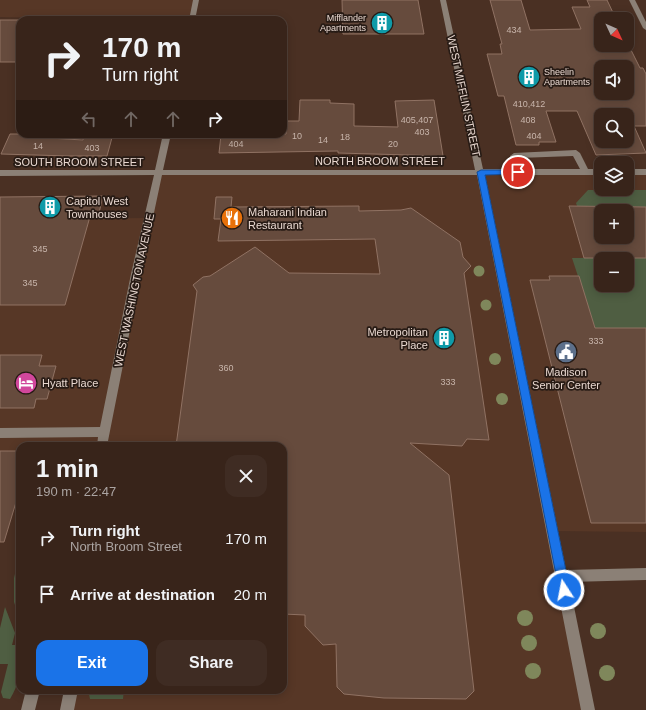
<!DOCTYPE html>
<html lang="en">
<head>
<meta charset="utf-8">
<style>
	:root { --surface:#38241a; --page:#3f2c23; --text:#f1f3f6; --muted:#aba4a2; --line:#524139; --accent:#1a73e8 }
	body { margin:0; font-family:Helvetica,sans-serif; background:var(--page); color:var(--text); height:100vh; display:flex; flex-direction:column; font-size:15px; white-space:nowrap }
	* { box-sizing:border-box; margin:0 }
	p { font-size:13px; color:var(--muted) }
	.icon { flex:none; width:22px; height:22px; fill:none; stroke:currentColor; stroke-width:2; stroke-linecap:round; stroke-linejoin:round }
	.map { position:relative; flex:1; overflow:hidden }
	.side { position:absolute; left:16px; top:442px; width:271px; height:252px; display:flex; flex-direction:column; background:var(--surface); border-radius:12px; box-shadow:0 2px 10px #0003,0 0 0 1px var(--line) }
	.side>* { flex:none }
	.hud { position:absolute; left:16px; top:16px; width:271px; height:122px; border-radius:12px; box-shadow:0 2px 10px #0003,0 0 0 1px var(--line); background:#38241a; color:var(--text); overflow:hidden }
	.needle { width:26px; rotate:134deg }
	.controls { position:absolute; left:594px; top:12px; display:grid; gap:8px }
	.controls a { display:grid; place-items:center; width:40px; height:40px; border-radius:8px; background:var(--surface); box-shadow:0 2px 10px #0003,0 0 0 1px var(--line); font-size:20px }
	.pin { position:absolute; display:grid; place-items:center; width:34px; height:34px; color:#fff; margin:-17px; border:2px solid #fff; border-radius:50%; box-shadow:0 1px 4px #0007 }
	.me { position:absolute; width:44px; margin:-22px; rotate:349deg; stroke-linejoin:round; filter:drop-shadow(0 0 3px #0008) }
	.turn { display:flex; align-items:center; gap:14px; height:84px; padding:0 20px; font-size:18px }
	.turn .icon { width:52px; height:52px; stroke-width:2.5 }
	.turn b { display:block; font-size:28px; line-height:34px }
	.lanes { display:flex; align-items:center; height:38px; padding:0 20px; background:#0003; justify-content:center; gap:20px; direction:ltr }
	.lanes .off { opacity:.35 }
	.round { display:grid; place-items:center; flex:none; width:42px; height:42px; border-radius:12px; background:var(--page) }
	.overview { display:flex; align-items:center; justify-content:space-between; height:68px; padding:0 20px }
	h1 { font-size:24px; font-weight:700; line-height:30px }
	.action { display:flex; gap:8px; margin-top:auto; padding:8px 20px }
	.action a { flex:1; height:46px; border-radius:12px; background:var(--accent); color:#fff; font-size:16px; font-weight:700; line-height:46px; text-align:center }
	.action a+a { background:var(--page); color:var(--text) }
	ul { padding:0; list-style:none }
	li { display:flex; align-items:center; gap:12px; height:56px; padding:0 20px }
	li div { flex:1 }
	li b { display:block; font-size:15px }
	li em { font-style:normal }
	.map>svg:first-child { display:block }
</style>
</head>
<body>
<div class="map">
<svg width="646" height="710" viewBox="0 0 646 710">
	<rect width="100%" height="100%" fill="#4a3023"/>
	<!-- built -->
	<path fill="#573726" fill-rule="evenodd" d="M0 0H196L192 20H50L51 18 0 17Z
		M601 172V189H627V172H646V532L553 531 588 710H67L71 690H283V446H20V452L0 451V219L148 218 158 173ZM601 211H627V237H601ZM601 259H627V285H601Z"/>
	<!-- green -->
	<path fill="#4f5e42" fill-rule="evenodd" d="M588 190H646V207L577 206 576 203Z
		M572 258H646V329L644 328H595ZM601 259H627V285H601Z
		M20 553V620L14 602V578Z
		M5 607 15 633 12 645H20C20 665 21 682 10 699L3 698 1 692 8 664H0V628Z
		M88 690H124L123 699H90Z"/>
	<!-- building -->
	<path fill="#664b3d" stroke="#907263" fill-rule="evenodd" d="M342 0H418L424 34H343Z
		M490 0H521L530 30 581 29 572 7H590L587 0H607L616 19H601V45H627V42L640 68H643L646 74V126H634L646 153 596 155 577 111H546L556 142H539V145H516L504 96H498L487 54H502L500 44H502ZM601 67H627V93H601ZM601 115H627V141H601Z
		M0 20H20V56L17 62H0Z
		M300 100H330V103L354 104V126L398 127 395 101 434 100 443 156 338 153V151L219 153 221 135 286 134 287 121H299Z
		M10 134H50L49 138 83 140 84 134H113L107 156H69L1 154Z
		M103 196 99 213H91L65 305H0V197Z
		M216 197H232L231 207 359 206V211L401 210 411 208 460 242 463 257 471 266 464 273 489 440 467 439 462 446 410 443 449 475 474 691 466 699 384 698 344 694 337 687 336 644 323 645 305 626V615L283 614V446H176L197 291 193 285 203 277 210 276 255 247 289 273 380 274 375 239 218 241 221 219H214Z
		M569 206 646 207V258H584ZM601 211H627V237H601Z
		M549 276H579L595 328H646V523H591L530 280H550Z
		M0 355H42L39 366H56L47 399H36L34 408H0Z
		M0 451H20V489L4 542H0Z"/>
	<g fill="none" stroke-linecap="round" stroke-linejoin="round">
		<!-- minor -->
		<path fill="#8b8076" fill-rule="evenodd" d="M193 0H199L195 20H189Z
			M440 0H446L483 169H513L510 156 514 153 576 150 580 153 588 169H601V175H485L566 570 646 568V580L569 582 595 710H581L477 175H162L141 274 107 446H97L98 437 0 438V428L100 427 131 274 154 175 0 176V170H155L163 134H171L163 170H475ZM573 156 580 169H521L519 158Z
			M629 0H635L646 22V30L643 28Z
			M627 169H646V175H627Z
			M26 690H40L35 710H21Z
			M64 690H78L74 710H60Z"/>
	</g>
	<!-- trees -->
	<g fill="#7f875b">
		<circle cx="479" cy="271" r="5.5"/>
		<circle cx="486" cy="305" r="5.5"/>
		<circle cx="495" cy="359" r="6"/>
		<circle cx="502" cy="399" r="6"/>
		<circle cx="525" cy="618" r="8"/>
		<circle cx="598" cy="631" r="8"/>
		<circle cx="529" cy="643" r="8"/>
		<circle cx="533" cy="671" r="8"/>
		<circle cx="607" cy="673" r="8"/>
	</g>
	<!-- route -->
	<path fill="#1a73e8" stroke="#114b97" d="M481 170H518L522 172 518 174 485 175 570 590 568 594 564 595 560 594 559 590 477 172Z"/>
	<!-- icons -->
	<defs>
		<g id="building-disc" transform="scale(1.15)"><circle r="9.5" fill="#0f9aa8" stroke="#271b15"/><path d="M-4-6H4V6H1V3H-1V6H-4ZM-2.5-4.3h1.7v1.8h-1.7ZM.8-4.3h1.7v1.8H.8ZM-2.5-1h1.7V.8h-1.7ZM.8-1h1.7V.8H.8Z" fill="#fff"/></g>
		<g id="restaurant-disc" transform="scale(1.15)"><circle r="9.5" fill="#e8710a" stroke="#271b15"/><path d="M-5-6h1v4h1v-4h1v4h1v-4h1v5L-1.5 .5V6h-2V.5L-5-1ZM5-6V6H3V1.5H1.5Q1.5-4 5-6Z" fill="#fff"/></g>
		<g id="civic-disc" transform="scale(1.15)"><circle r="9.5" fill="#5c6f8a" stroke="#271b15"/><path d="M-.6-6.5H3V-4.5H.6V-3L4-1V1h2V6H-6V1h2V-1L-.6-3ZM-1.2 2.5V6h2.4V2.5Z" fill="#fff"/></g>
		<g id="hotel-disc" transform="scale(1.15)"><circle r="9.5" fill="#d1479c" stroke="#271b15"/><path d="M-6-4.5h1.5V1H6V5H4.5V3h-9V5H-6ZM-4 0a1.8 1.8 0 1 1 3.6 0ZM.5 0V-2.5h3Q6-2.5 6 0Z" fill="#fff"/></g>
	</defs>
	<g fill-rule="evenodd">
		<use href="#building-disc" x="382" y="23"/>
		<use href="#building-disc" x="529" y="77"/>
		<use href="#building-disc" x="50" y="207"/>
		<use href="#restaurant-disc" x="232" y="218"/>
		<use href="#building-disc" x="444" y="338"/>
		<use href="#civic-disc" x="566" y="352"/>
		<use href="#hotel-disc" x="26" y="383"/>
	</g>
	<g text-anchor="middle" stroke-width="3.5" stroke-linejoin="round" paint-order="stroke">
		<!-- far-poi labels -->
		<g font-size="9" fill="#e9d8d0" stroke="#271b15" text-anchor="end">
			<text x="366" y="21">Mifflander<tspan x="366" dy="10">Apartments</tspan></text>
			<text x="544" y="75" text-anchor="start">Sheelin<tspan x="544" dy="10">Apartments</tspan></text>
		</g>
		<!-- number labels -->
		<g font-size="9" fill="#c8b5ab">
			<text x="514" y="33">434</text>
			<text x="529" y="107">410,412</text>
			<text x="417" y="123">405,407</text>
			<text x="528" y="123">408</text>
			<text x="422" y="135">403</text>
			<text x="297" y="139">10</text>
			<text x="534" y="139">404</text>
			<text x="345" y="140">18</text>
			<text x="323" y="143">14</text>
			<text x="236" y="147">404</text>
			<text x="393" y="147">20</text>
			<text x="38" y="149">14</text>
			<text x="92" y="151">403</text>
			<text x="40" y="252">345</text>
			<text x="30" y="286">345</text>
			<text x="596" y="344">333</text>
			<text x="226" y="371">360</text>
			<text x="448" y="385">333</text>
		</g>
		<!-- street labels -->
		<g font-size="11" fill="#e9d8d0" stroke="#271b15">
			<text transform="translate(464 96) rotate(78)" y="4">WEST MIFFLIN STREET</text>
			<text x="380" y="165">NORTH BROOM STREET</text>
			<text x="79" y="166">SOUTH BROOM STREET</text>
			<text transform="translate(134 290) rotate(-78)" y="4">WEST WASHINGTON AVENUE</text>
		</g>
		<!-- poi labels -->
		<g font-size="11" fill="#e9d8d0" stroke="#271b15" text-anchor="start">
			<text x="66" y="205">Capitol West<tspan x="66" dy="13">Townhouses</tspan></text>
			<text x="248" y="216">Maharani Indian<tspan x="248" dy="13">Restaurant</tspan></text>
			<text x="428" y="336" text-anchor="end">Metropolitan<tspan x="428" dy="13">Place</tspan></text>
			<text x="566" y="376" text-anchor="middle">Madison<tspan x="566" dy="13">Senior Center</tspan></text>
			<text x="42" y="387">Hyatt Place</text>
		</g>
	</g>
</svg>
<div class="controls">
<a><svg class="needle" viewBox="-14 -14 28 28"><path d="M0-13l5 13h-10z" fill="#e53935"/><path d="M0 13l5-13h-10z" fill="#aba4a2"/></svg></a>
<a><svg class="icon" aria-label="sound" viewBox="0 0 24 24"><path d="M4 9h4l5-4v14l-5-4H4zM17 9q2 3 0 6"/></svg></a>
<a><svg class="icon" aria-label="search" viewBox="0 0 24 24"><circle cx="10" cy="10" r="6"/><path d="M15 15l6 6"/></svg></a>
<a><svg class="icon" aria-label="layers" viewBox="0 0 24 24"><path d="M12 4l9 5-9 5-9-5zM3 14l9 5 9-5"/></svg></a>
<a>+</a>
<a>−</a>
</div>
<div class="pin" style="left:518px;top:172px;background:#d93025"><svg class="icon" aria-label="arrive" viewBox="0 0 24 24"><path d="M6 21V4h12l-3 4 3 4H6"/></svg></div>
<svg class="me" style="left:564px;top:590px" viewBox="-20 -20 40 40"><circle r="17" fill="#1a73e8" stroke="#fff" stroke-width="3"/><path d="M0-11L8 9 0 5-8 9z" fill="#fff"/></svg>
<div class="hud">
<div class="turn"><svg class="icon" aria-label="right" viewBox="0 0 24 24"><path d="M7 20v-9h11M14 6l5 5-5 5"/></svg><div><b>170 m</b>Turn right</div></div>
<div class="lanes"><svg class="icon off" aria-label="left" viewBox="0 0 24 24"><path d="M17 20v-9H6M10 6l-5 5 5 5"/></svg><svg class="icon off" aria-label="ahead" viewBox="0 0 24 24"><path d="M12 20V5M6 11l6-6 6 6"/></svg><svg class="icon off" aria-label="ahead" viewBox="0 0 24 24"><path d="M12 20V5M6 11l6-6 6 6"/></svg><svg class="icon" aria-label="right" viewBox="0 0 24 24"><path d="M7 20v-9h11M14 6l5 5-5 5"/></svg></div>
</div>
<section class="side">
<div class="overview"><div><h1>1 min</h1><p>190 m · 22:47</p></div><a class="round"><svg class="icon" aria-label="close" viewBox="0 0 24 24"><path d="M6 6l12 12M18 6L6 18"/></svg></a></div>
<ul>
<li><svg class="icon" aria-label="right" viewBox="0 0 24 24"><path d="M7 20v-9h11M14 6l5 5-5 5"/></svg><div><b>Turn right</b><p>North Broom Street</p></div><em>170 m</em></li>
<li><svg class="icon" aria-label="arrive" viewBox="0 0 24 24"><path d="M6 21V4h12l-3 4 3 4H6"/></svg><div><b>Arrive at destination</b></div><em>20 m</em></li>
</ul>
<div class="action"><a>Exit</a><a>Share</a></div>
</section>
</div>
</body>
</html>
